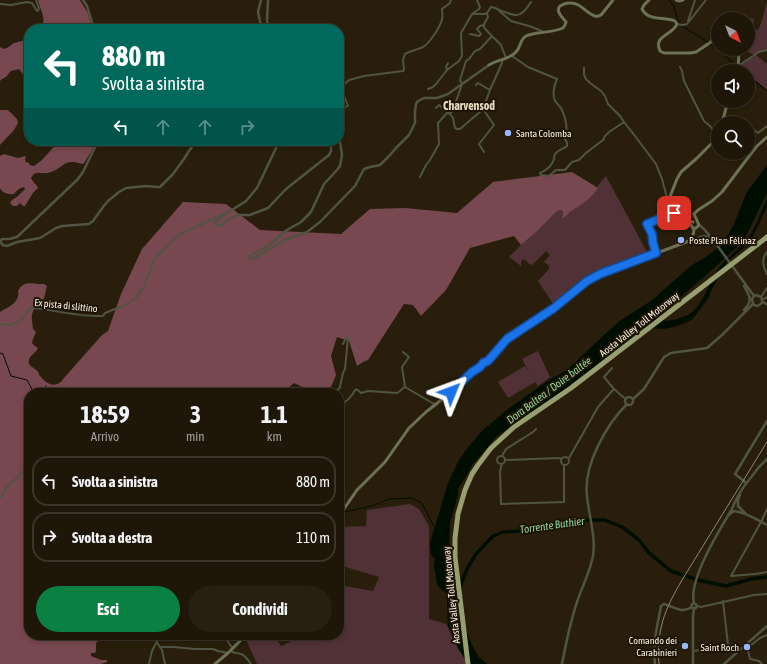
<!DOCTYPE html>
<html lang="it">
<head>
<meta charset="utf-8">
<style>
	:root { --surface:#1e1608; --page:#261f12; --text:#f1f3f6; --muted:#a19f9c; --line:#3c3529; --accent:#0b8043 }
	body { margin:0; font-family:"Asap Condensed",sans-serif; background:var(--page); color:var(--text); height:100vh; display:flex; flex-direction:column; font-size:15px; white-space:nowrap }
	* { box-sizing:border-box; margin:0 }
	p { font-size:13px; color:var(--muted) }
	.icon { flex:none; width:22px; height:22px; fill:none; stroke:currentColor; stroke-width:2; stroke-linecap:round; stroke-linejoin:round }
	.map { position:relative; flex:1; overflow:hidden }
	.sheet { position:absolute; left:24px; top:388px; width:320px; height:252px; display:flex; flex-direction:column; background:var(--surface); border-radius:16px; box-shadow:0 2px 6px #0003,0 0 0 1px var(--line) }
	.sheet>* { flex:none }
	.top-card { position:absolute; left:24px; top:24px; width:320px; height:122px; border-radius:16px; box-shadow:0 2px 6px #0003,0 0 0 1px var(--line); background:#00695c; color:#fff; overflow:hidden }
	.needle { width:26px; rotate:138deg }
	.fabs { position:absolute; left:711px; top:12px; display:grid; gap:8px }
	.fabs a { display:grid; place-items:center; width:44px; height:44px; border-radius:50%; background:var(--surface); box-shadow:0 2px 6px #0003,0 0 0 1px var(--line); font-size:20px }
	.pin { position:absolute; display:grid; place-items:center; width:34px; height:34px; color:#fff; margin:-17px; border-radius:8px; box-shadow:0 2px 6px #0006 }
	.me { position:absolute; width:44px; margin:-22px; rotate:46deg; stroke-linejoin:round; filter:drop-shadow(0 0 3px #0008) }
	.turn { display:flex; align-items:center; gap:14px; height:84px; padding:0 12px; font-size:18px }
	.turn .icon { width:52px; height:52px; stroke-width:2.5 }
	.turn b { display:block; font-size:28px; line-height:34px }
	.lanes { display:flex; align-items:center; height:38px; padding:0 12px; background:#0003; justify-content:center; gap:20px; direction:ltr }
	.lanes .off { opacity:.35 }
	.eta { display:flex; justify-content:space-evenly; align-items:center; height:68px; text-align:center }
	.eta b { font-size:24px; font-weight:700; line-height:28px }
	.action { display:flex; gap:8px; margin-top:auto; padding:8px 12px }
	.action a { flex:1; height:46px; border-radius:24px; background:var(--accent); color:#fff; font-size:16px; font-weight:700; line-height:46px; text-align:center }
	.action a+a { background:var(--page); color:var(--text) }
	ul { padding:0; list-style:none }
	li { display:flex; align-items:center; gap:12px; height:50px; margin:0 8px 6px; padding:0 4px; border:2px solid var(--line); border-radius:16px }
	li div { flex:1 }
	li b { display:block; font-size:15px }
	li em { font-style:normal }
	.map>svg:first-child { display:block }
</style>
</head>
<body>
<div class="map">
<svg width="767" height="664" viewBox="0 0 767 664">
	<rect width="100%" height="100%" fill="#281e0b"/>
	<!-- green -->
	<path fill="#503236" d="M767 3V49L761 51 754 55 746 51 747 49H748V19H746V18L754 19 751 29 758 30 762 21 766 5Z
		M756 55 767 64V90L748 74V71H744L740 67 741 65Z
		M606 176 648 254 616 266H615L608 268V269C586 277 572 290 554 305L538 281 549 269V266L544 262 550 255 546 251 532 265 528 263 527 261 523 259 521 262V266L509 257 521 245 556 212 561 210 563 211V214L562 216 565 217C571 210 581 206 588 199 595 193 599 182 606 176Z
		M538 351 550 377 538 386 535 382 508 398 498 382 525 366 529 372 522 359Z
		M410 504 419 509 429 526V619L446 624 458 648 465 659 466 664H257L245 637 249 635H274L281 646 294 640 295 635H339V585L373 591 379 577 339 565V527L366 526 367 510Z"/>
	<!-- forest -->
	<path fill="#77484f" d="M38 0H80L88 13 92 29H40C40 28 43 24 43 23 45 16 39 6 38 0Z
		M0 34V47L4 49 7 48 14 43 22 41 24 38 29 36V78L24 76 19 69 11 71 6 77 2 79 0 81Z
		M0 110H8L17 119 18 123 14 130 0 145Z
		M59 141H85L92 145 93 149 84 163 83 164C63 158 66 166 51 172 42 176 36 168 31 178 33 182 37 185 38 188L33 193 25 206H23L20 203 17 206H13L10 203C12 199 16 198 19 195 21 193 23 191 25 189L24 187C19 188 16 191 14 194 9 195 2 193 0 188 0 184 0 161 0 156L4 154 18 158 26 156 25 160 26 162 29 163 30 165 34 166 42 160Z
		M572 172 598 188C589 201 582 204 570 212 567 215 566 217 562 218L563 214V211L560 210 556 212 537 231 521 245 514 236 470 248 446 290 421 316 413 305 404 304 368 360 363 362 357 366 349 341 337 337 331 356 336 375 331 387 324 393 313 392 294 383 282 393H53L45 385 46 393H29V635H110L102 637 96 643V651L95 653H91V656L101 660H107V662L101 664H0V312C8 307 20 303 18 291 25 279 33 285 44 284L47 286 43 302C38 303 33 309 32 315 31 318 33 324 33 329L36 332 33 339 32 343 35 346 38 348C36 353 30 355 29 360 27 367 35 367 38 372 40 375 38 374 41 377 48 386 58 388 64 378L102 335 108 331 121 294 142 249 183 202 226 204 260 230 341 234 370 209 405 208 457 213 493 182Z"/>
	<!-- water -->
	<path fill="#000d01" d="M767 165V193L747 234 738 246 714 268 656 319C666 322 673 321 683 317 685 316 689 315 691 313 703 304 710 281 719 268 727 256 741 249 749 237 757 225 761 211 767 198V207L752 238 747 245 727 262 711 291 709 297 692 320 680 325 669 328 663 329 647 328H642L636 336 578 380 497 436 473 464 458 489V495L450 523 449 548 458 611 473 647 478 656 487 664H469L465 659 458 648 448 626 447 604V594L438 586 436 580V575L434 568 435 559 431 554 430 543 448 483 459 460 469 446 483 430 508 409 546 382 567 370 604 335 621 320 651 301 692 265 703 259 723 244 734 224 741 206 747 192Z"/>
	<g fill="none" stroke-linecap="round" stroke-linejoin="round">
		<!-- stream -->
		<path stroke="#000d01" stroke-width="1" d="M669 0 674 6 677 19 682 26 703 39 720 51 736 66
			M739 68 743 71
			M748 75 767 91
			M0 353 3 354 11 376 27 380 34 393
			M344 512 359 509 374 505 389 499 412 498 422 503 434 527"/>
		<!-- river -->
		<path stroke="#000d01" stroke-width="3.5" d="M455 600 467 569 476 554 493 536 503 532 524 531 543 528 582 520H605L622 527 639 540 649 553 671 571 698 580 726 586 751 579 767 577"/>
		<!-- minor -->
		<path stroke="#515442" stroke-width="2" d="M0 4 11 5 27 2 32 3 37 11H38L39 8 36 0
			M497 9 511 21 529 26 542 31V32
			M487 13 488 17 484 24V27L486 30 501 45 506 58
			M473 14H485L487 13 491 7H492C499 9 514 18 520 14 525 12 528 6 531 2
			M688 21 695 0
			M677 24 683 25 687 24 706 0
			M470 34 479 36 481 34 477 29 480 26 483 25
			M512 56 528 67 557 79C554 86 552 94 555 101 557 103 559 106 561 108 566 118 568 129 565 139L567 143V146C564 149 559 149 556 153 553 156 555 154 554 159 552 166 547 170 540 173L541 175 549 176 556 170H565L572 162 579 160 586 153 603 140 605 136 609 132 624 122
			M738 66 759 52 767 50
			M680 67 682 71 684 81 704 121 710 126 718 136
			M584 68V75L586 79 590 83 601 91 605 96 608 104 620 116 624 122 635 136 656 164 662 179 667 198 669 199
			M447 70 446 67 448 63
			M476 85 478 83 490 90
			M428 89 433 87 436 84 447 70 459 61 462 56 461 33 472 14 479 9 480 7 477 0
			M340 108 348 106 341 88 342 86 349 80 364 76 403 71 404 70 403 60 405 54C410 51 417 50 423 47 429 44 441 26 442 19 443 16 442 12 442 9L450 3 451 0
			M436 108 439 105 450 114 453 110 462 84 460 80 466 61 469 59 475 51 480 49 492 36
			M483 109 494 125 479 144 484 152
			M748 126 758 133 767 126
			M731 153 733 156 732 157
			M420 177 426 165 430 160 439 144 438 123 447 113 450 114 453 118 455 128 457 129H460L481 111 483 109 490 90 502 63V60
			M767 252C761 259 763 266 767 274
			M656 253 653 243 652 234 647 224 676 212
			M761 297 767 288
			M762 300 767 297
			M0 324 10 325 19 322 31 307C35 309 39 308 43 309 61 312 79 316 97 316H103L105 313 125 305 130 302 136 298 139 293 144 287 149 273 155 258 179 235 223 214
			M403 352 409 357 402 367 405 387 434 404
			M614 389 623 397 626 399
			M331 393 339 389 340 387 343 373 345 369 348 338 347 337 346 338 343 344
			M339 405C346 403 352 396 356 389L359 391 361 393 368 391 397 393C400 392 401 389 405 387
			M497 460a4 4 0 1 1 8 0a4 4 0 1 1-8 0Z
			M502 456 506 449 533 432 536 429
			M561 461a4 4 0 1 1 8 0a4 4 0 1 1-8 0Z
			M569 458 598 407 612 391 614 389 604 377 612 368
			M505 460 559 458 562 459
			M502 464 500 471 501 504 564 502V465
			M0 497 2 496 6 488 24 471 29 464
			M339 507 345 506
			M767 509 761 522 731 576 755 574 767 572
			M723 601 728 645
			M697 606 701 607 754 595 767 594
			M224 635 230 645 233 648
			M156 641 162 650 165 664
			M750 646 748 650 750 659 759 661 762 664
			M750 646 760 638 767 635
			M160 647H173L195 649H213L218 651 228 653
			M231 651C234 654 237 652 241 654 245 655 248 660 251 664
			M693 651 716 648 728 645 738 651
			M149 664 152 651 160 635"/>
		<!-- tertiary -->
		<path stroke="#515442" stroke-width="2.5" d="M83 0 87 6 94 29
			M268 0 267 20 268 29
			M259 29 261 26 258 12 261 0
			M339 107V112
			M339 135 342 155 340 166 337 170 324 184 311 212 301 222 287 230 266 247 248 257V258L253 259 285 240 307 232 320 222 355 186 364 169 370 167 380 165 391 154 395 149 409 135 415 123V111L416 104 418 101 424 98H437L448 94 489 65
			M98 141 83 172 78 179 17 237 9 239H2L0 242 3 245 7 246 17 242 40 238 56 228 62 226 89 224 93 221 103 207 108 201 119 192 126 188 146 186 156 187H160L173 174 184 159 189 151 196 141
			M278 141 277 146 257 188 252 194 246 201 224 215 215 222 216 225 221 226 228 220 238 215H250L268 208 286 189 329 155 331 151V141
			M698 224 704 229 714 241 754 296
			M689 241 704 236 710 238
			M762 302 767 304
			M753 304 752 299 753 297 756 295 761 297 762 299V302
			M753 304C756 307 760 306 762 302
			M744 310C753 301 750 296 744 286
			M625 401a4 4 0 1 1 8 0a4 4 0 1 1-8 0Z
			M633 399 644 389 664 357 671 353 707 348 722 335 753 304
			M752 476 759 467 767 459
			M745 482 735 474 767 421
			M740 495 738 500V506L746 514
			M729 515 734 511C746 512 757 520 767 525
			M694 603C688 580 720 529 732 509 734 505 735 501 737 498 741 490 747 482 753 475
			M691.5 606a2.5 2.5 0 1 1 5 0a2.5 2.5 0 1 1-5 0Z
			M562 664C566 643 570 623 577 602 582 587 590 572 593 556 596 536 589 517 587 496 583 466 606 425 627 404
			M655 664 654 651 656 632 661 606 664 604C674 607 682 614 692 607
			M693 664V616L694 608
			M724 664 767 626"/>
		<!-- secondary -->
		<path stroke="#6d7255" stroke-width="3" d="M649 0 644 5 642 9C649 22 664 16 675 21L677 24C672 36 653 35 660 51L664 53H690L696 52 711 42 718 28
			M676 0 679 1 683 0
			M723 19 727 18 731 19
			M489 65C498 59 509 60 516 52 521 47 520 39 526 36 530 34 534 34 538 33 546 32 557 31 563 28L565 25 566 22C563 18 555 11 560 6 563 4 566 3 569 3 581 2 585 13 595 16 598 17 598 16 601 15L613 0
			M737 71C739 64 739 57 738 49
			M722 123 728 101
			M671 197 672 204 678 211 688 221 693 222
			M694 214 698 210 712 201 722 192 750 155 757 146 767 137
			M693 228H696L699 225 694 214
			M339 516 357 490 385 462 409 428 426 412 455 389 472 372 480 367 483 363 488 361 503 343 511 335 544 315 581 285 593 277 689 241 693 235 694 230 691 225 686 222 675 212 669 204V199L677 179 681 172 696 159 714 141 718 135
			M215 664 228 653 246 635"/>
		<!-- motorway -->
		<path stroke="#979e70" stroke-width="5" d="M468 664 455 557V538L458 514 465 490 472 474 478 465 491 448 514 427 571 388 767 237"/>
		<!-- rail -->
		<path stroke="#908777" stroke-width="1" d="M659 664C656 630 665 609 682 580L767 442"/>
	</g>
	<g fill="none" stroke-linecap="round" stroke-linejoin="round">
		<!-- route casing -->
		<g stroke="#114b97" stroke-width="10">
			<path id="route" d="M451 392 472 372 480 367 483 363 488 361 507 339 554 308 587 281 600 274 656 253 653 243 652 234 647 224 674 213"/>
		</g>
		<!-- route -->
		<use href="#route" stroke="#1a73e8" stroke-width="7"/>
	</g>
	<!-- markers -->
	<g fill="#97b6fd" stroke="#1e1403" stroke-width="1.5">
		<circle cx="508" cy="133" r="4"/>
		<circle cx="681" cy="240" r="4"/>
		<circle cx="685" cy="646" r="4"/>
		<circle cx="747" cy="647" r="4"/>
	</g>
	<g text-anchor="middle" stroke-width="4" stroke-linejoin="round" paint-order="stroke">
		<!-- poi labels -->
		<g font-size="10" fill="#faf3e7" stroke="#1e1403" text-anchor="start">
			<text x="516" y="137">Santa Colomba</text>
			<text x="689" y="244">Poste Plan Félinaz</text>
			<text x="677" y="644" text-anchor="end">Comando dei<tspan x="677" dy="12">Carabinieri</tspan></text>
			<text x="739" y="651" text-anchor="end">Saint Roch</text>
		</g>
		<!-- street labels -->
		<g font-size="10" fill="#faf3e7" stroke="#1e1403">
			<text transform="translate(66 305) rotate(6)" y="4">Ex pista di slittino</text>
			<text transform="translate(639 324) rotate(-38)" y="4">Aosta Valley Toll Motorway</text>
			<text transform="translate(451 595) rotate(-96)" y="4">Aosta Valley Toll Motorway</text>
		</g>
		<!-- water labels -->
		<g font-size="11" font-style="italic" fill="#94d4a2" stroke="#1e1403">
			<text transform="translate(549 390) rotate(-37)" y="4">Dora Baltea / Doire baltée</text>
			<text transform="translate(552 525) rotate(-8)" y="4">Torrente Buthier</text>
		</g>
		<!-- quarter labels -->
		<g font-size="12" font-weight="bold" fill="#e5d7c0" stroke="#1e1403">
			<text x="469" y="110">Charvensod</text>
		</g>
	</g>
</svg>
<div class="fabs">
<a><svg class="needle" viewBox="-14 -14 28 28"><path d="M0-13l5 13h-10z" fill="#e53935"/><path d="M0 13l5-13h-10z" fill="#a19f9c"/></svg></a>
<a><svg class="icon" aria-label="sound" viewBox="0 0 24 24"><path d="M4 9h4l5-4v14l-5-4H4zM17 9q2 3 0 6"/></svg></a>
<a><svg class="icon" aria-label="search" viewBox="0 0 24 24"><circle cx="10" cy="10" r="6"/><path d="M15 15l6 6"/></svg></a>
</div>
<div class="pin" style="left:674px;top:213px;background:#d93025"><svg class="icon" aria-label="arrive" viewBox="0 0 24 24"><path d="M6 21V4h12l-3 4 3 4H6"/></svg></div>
<svg class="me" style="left:451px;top:392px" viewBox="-20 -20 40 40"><path d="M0-17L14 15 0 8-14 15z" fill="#1a73e8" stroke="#fff" stroke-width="4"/></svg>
<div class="top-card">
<div class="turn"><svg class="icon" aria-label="left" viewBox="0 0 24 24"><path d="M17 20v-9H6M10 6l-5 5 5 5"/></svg><div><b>880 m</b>Svolta a sinistra</div></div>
<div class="lanes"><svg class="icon" aria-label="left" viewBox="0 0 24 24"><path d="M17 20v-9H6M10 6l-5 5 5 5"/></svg><svg class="icon off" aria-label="ahead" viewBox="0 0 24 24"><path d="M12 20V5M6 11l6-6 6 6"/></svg><svg class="icon off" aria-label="ahead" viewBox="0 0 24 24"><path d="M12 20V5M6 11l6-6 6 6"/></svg><svg class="icon off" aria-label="right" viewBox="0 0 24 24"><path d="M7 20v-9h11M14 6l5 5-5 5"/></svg></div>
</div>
<section class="sheet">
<div class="eta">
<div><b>18:59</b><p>Arrivo</p></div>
<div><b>3</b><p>min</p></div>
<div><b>1.1</b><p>km</p></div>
</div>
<ul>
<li><svg class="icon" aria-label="left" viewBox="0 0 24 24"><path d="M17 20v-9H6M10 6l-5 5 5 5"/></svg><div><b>Svolta a sinistra</b></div><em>880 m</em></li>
<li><svg class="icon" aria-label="right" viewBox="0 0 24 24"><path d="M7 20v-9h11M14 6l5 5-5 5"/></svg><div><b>Svolta a destra</b></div><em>110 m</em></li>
</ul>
<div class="action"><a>Esci</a><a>Condividi</a></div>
</section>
</div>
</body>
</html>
